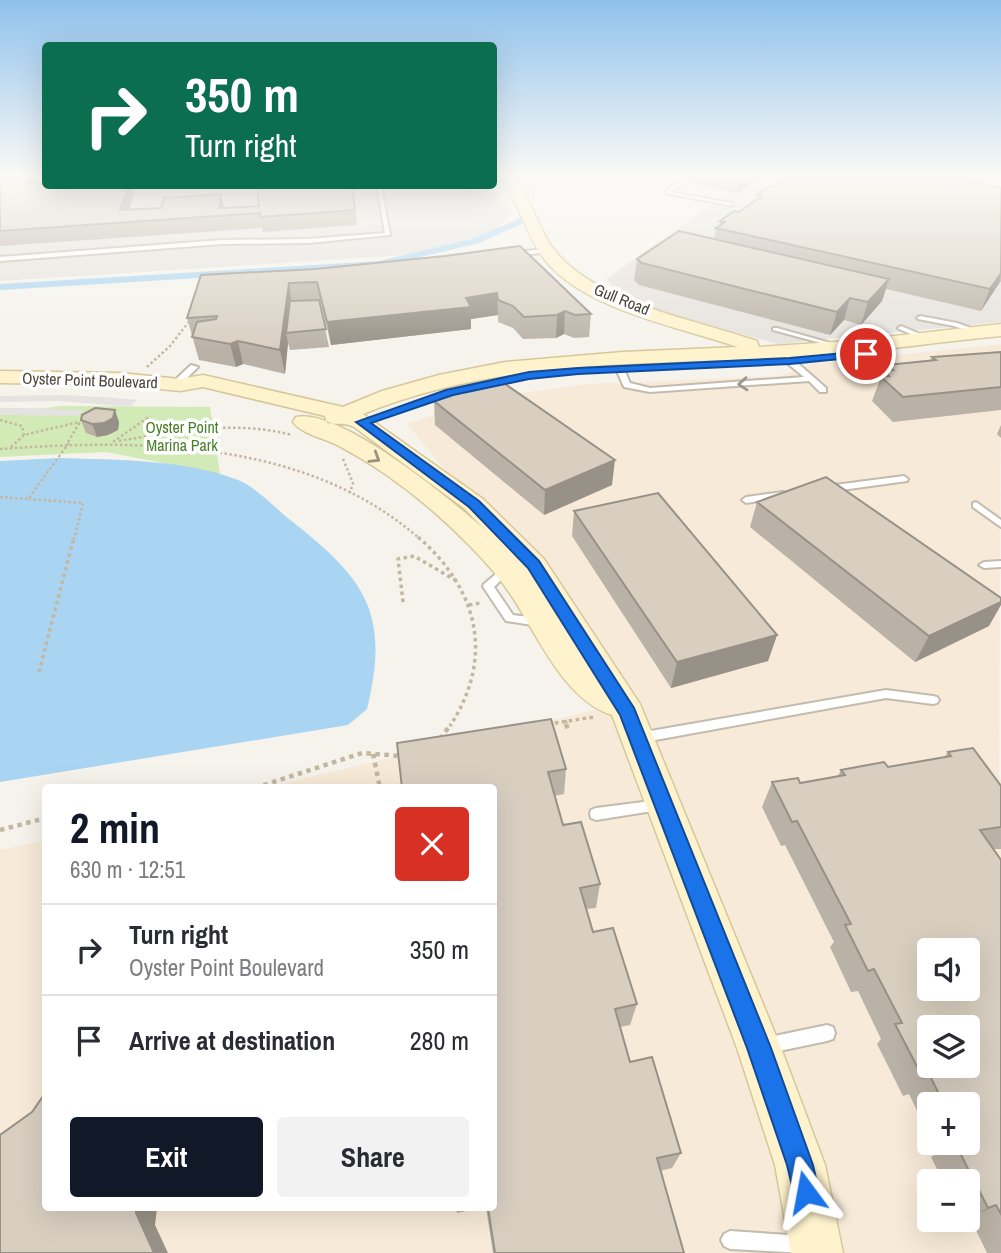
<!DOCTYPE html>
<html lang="en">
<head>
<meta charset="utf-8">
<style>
	:root { --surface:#fff; --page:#f2f2f3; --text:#2b2b33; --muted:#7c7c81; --line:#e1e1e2; --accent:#111827 }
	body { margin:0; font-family:"Archivo Narrow",sans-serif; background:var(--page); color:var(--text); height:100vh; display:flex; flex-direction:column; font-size:26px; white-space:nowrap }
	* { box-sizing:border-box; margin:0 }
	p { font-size:23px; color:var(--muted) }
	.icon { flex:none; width:38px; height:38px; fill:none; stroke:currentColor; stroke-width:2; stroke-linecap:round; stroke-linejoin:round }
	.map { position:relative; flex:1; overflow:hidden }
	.side { position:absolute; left:42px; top:784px; width:455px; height:427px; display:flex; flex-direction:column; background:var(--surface); border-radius:7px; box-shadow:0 7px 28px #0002 }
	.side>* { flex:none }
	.banner { position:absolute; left:42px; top:42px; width:455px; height:147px; border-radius:7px; box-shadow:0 7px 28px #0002; background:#0b6e4f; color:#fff; overflow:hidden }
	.tools { position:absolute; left:917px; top:938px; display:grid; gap:14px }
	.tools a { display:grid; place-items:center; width:63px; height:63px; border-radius:7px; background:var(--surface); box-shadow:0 7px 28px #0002; font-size:35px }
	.pin { position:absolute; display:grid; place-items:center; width:60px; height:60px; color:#fff; margin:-30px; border:4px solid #fff; border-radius:50%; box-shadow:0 2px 7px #0007 }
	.me { position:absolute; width:77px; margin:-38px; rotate:347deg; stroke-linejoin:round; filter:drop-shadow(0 0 5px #0008) }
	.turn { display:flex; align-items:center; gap:24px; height:147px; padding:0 28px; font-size:32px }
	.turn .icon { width:91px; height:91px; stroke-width:2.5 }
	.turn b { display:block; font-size:49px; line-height:60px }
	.round { display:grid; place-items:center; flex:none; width:74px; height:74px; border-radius:7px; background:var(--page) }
	.overview { display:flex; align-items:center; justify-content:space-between; height:119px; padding:0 28px }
	h1 { font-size:42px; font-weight:700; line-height:52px; color:var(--accent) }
	.button { display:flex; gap:14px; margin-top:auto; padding:14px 28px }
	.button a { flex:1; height:80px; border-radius:7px; background:var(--accent); color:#fff; font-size:28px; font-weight:700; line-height:80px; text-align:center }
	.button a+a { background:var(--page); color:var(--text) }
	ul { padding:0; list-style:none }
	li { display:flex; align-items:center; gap:21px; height:91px; padding:0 28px; border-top:2px solid var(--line) }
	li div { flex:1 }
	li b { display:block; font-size:26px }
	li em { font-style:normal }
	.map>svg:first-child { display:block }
</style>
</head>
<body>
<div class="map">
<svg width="1001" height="1253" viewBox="0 0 1001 1253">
	<rect width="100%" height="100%" fill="#f6f3ec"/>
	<!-- commercial -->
	<path fill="#f7ead8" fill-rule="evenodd" d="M1001 344 999 775 1001 780V1253H0V850L45 840 46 1208H494V788L267 787 637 700 407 424 487 398 587 384 780 376 813 364ZM929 950H968V989H929ZM929 1027H968V1066H929ZM929 1104H968V1143H929ZM929 1181H968V1220H929Z"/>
	<!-- industrial -->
	<path fill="#e6e2dd" d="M0 175H45L46 186 494 185 511 214 485 240 424 254 0 281Z
		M512 175H618L526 189Z
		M753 175H1001V322L777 344 630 303 606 279Z"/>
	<!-- green -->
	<path fill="#d2eab5" d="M63 406 210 407 220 474 106 452 0 457V413Z"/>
	<!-- parking -->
	<path fill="#e5e3e0" d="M65 395 117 398 137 400 130 407 60 401 0 402V396Z
		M0 408H38L84 410 78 416 0 415Z"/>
	<!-- water -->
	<path fill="#a9d4f2" d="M59 458C117 460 183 459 238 480 256 487 274 507 289 519 364 578 391 611 367 709L348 725 0 782V461Z"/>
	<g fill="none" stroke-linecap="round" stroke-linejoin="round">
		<!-- canal -->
		<path fill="#a9d4f2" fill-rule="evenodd" d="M522 205 527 208 528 221 479 243 379 267 0 290V284L379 261 472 239 520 218 517 208Z"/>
		<!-- lane casing -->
		<g stroke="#c2bbae" stroke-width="4">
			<path id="lane" d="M703 175H711L675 188 671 192 731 203 733 206 665 193 671 186Z
				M377 186H381L390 235 308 243 222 244 0 261V257L222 240 308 239 385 233Z
				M547 249 549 250V252L514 256 511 254 514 252Z
				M920 316 957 323 982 332 979 334 954 326 918 319 917 318Z
				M901 326 927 337 928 338 923 339 899 329 898 328Z
				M773 328H777L841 346 836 347 773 330Z
				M787 359H793L826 388V392H820L809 381 650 392 624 387 616 369 623 367 630 383 650 388 804 377 787 363Z
				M191 365 198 367 178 387H172V383Z
				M904 476 908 479 907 481 827 492 823 489 827 486Z
				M783 492 786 493V497L746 503 742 500 746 497Z
				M976 502 1001 520V527L973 507V503Z
				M1001 561V567L984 568 979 565 984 562Z
				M506 567 509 568 511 570 494 587 513 615 543 619 544 622 543 625 539 626 506 621 484 588 483 586 484 584 503 568Z
				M886 690 933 696 937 697 939 700 937 703 933 704 886 698 639 743 635 741 633 738 635 735 639 733Z
				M659 800 664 801 665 805 664 809 659 810 596 820 591 818 590 814 591 810 596 808Z
				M827 1025 833 1027 835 1033 833 1039 827 1041 765 1054 759 1052 757 1046 759 1040 765 1038Z
				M730 1231 804 1236 811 1238 813 1245 811 1252 807 1253 730 1249 724 1246 721 1240 724 1234Z"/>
		</g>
		<!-- secondary casing -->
		<g stroke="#d6c79b" stroke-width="3">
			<path id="secondary" d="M0 175H46V182L4 179Z
				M499 175H513L518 181C533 203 539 232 556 252 598 303 696 320 757 341L759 347 850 341 1001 324V336C934 342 867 353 799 357 652 365 502 357 363 414L483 499 544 559 640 704 781 1048 825 1165 843 1253H791L775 1165 737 1048 612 715C564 700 537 634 511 595 499 577 485 561 470 546 432 507 388 472 339 446 327 439 301 434 293 422L296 417C339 407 453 501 485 530L465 509 354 427C344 422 337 425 327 423L325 416 203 387 180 391 120 385 0 383V371L120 373 180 379 203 375 343 407 382 391 439 375 505 362 623 352 738 347C679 327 585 310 545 260 525 234 519 201 499 175Z"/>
		</g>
		<!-- path-far2 -->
		<path stroke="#c4b79f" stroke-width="2.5" stroke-dasharray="2.5 2.5" stroke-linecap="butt" d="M147 367 170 346 191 319
			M0 420 22 426 24 435
			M119 441C176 431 234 420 292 435
			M68 442 80 422
			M113 442 150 416
			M69 443 28 499 83 503 74 539
			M11 447 24 435 79 422
			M0 449C142 439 306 439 420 539
			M343 459 353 483 350 493
			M0 497 28 499"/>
		<!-- path-far1 -->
		<path stroke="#c4b79f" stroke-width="3.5" stroke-dasharray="3.5 3.5" stroke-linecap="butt" d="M418 537C478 589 495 657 450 726
			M403 602 398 559 414 556 455 580
			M469 605 480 603
			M39 672 74 537
			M565 720 567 726
			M548 724 595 717"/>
		<!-- path -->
		<path stroke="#c4b79f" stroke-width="4.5" stroke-dasharray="4.5 4.5" stroke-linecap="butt" d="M566 724 568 730
			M440 739 451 724
			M373 754 380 788
			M255 788 362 753 401 756
			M0 830 46 818"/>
		<!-- lane -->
		<use href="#lane" fill="#fff" fill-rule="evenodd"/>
		<!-- secondary -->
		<use href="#secondary" fill="#fff3cd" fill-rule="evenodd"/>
	</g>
	<!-- wall -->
	<path fill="#bab2a6" d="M690 175H763L737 193 689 183Z
		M780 175H935L1001 188V282H1000L981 311 886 289 882 301 861 325 844 320 830 335 639 285 634 280 637 259 714 239 716 228 719 227 720 221 739 212 756 200 757 195 775 187 780 183 779 180Z
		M0 177 38 183 134 192 129 210 224 208 259 206 352 186 357 225 263 232 262 228 0 246Z
		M315 269 591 314 589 337 574 338 564 334 556 338 523 339 513 328 498 322V315L471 319V329L331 345 321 303H320L329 347 290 350 288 343 285 374 243 364 236 367 199 360 187 318Z
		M1001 352V410L893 422 872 401 881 377H882L887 365 930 361 932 357Z
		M434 401 612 485 544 515 435 425Z
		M81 420 119 422 118 430 108 435 97 437 86 433Z
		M1001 425V438L997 434Z
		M757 502 989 626 915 662 750 527Z
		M574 511 777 635 768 661 671 688 572 536Z
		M948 752 1001 786V849H994L1001 860V1253H987L970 1218 968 1219V1181H943L931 1157 938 1153 933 1143H968V1104H929V1136L909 1094 903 1096 877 1044 881 1039 858 991 851 992 830 947 834 942 785 845 781 846 762 807 772 782 800 783 838 776 841 770 888 767 944 758Z
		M566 769 564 794 554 796 563 825 600 884 596 908 586 909 593 932 637 1004 630 1025 620 1027 630 1062 681 1153 672 1168 660 1171 684 1253H493L486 1208H494V788H402Z
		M456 1208H479L457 1213Z"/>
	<!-- shaded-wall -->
	<path fill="#979187" d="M31 175H35L38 186 26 184Z
		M740 175H763L737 193Z
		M128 186H132L134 192 126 222 120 210Z
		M221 194 224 208H219Z
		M1001 273 1000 282 981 311 990 289Z
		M889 279 882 301 861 325 868 302Z
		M289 283 292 305 286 333 288 343 285 374 280 350Z
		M497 293 498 315 471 319V329L331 345 327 322 466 298Z
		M850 298 844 320 830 335 837 312Z
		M565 311 564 334 556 338 557 315Z
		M238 341 243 364 236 367 230 344Z
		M115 410 119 422 118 430 108 435 97 437 92 424Z
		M615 460 612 485 544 515 545 490Z
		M1001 602V605L989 626 915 662 929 636Z
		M777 635 768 661 671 688 677 662Z
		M996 1205 968 1219 988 1208Z
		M136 1208H157L155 1225 168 1253H154L136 1213Z"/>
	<!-- building -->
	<path fill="#d8cfc1" stroke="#979187" stroke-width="2" fill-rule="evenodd" d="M1 175H31L26 184 46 183V186H128L120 210 161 208 164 198 221 194 219 208 259 206 257 186H352L355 210 260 217V213L0 231V177Z
		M790 175H935L975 182 1001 188V273L990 289 716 228 725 222 720 221 734 211 739 212 762 196 757 195 770 186 775 187Z
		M679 231 889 279 868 302 850 298 837 312 642 263 637 259Z
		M520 246 591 314 575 315 565 311 557 315 524 317 513 306 498 300 497 293 466 298 471 307 327 322 317 282 289 283 280 350 238 341 230 344 192 337 197 322 216 319 217 316 187 318 201 275 315 269 445 256Z
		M319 300 326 329 286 333 290 301Z
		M1001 352V387L903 397 881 377 889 376 884 371 893 370 887 365 936 360 932 357Z
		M498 379 615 460 545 490 434 401Z
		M95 408 115 410 113 418 104 423 92 424 81 420 82 415Z
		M826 477 1001 598V602L929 636 757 502Z
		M658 493 777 635 677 662 574 511Z
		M551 719 566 769 548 772 563 825 581 822 600 884 580 888 593 932 613 928 637 1004 615 1009 630 1062 652 1057 681 1153 657 1158 684 1253H495L488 1208H494V788H402L397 743Z
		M973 748 1001 786V827L980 830 1001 860V1214L996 1205 988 1208 955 1143H968V1104H944L930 1076 923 1078 895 1024 902 1023 874 969 868 971 845 925 851 924 797 821 792 822 772 782 798 778 800 783 845 775 841 770 884 762 888 767 951 756 948 752ZM929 950H968V989H929ZM929 1027H968V1066H929Z
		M46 1092V1208H136V1213L154 1253H0V1135L32 1112Z"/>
	<!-- one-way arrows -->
	<defs><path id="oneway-chevron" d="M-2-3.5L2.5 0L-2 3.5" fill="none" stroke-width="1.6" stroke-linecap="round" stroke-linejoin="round" transform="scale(1.75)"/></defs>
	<use stroke="#9c9892" href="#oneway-chevron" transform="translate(743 384) rotate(176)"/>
	<use stroke="#9c937c" href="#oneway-chevron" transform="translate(375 458) rotate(32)"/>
	<!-- sky -->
	<linearGradient id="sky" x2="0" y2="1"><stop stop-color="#8fc1ec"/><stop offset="0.5" stop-color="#fbfaf6"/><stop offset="1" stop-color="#fbfaf6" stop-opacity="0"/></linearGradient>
	<rect width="1001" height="351" fill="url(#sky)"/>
	<!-- route -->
	<path fill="#1a73e8" stroke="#114b97" stroke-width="2" d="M866 351 869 352V356L790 364 578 374 529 379 453 395 371 423 479 501 539 561 634 708 771 1048 813 1165 819 1192 815 1202 806 1206 796 1202 787 1165 747 1048 620 715 528 568 469 507 356 422 446 390 529 372 578 368 790 358Z"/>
	<g text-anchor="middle" stroke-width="7" stroke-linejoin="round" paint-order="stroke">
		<!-- far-street labels -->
		<g font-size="16" fill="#4b4439" stroke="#fff">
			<text transform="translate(622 299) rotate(22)" y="6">Gull Road</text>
			<text transform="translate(90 380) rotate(2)" y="6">Oyster Point Boulevard</text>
		</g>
		<!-- far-park labels -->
		<g font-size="16" fill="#4a7f2a" stroke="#fff">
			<text x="182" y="433">Oyster Point<tspan x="182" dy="18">Marina Park</tspan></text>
		</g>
	</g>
</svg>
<div class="tools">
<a><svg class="icon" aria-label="sound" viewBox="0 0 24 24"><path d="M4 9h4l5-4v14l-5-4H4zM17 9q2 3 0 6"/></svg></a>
<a><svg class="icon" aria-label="layers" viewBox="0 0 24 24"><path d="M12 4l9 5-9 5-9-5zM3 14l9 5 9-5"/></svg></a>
<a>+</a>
<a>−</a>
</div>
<div class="pin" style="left:866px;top:354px;background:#d93025"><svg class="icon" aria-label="arrive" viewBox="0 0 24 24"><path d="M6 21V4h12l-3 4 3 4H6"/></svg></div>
<svg class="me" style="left:806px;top:1192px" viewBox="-20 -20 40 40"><path d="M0-17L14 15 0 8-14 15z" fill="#1a73e8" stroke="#fff" stroke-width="4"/></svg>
<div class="banner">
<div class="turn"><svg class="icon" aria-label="right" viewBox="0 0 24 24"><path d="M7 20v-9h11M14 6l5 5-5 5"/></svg><div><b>350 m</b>Turn right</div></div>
</div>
<section class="side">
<div class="overview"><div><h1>2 min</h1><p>630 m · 12:51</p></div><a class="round" style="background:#d93025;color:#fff"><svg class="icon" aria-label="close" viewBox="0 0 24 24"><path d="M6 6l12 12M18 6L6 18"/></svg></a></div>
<ul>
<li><svg class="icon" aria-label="right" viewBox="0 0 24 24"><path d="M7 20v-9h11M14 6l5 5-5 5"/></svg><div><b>Turn right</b><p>Oyster Point Boulevard</p></div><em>350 m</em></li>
<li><svg class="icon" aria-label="arrive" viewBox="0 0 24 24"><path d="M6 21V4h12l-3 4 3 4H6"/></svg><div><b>Arrive at destination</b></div><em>280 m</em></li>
</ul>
<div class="button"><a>Exit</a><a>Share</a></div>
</section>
</div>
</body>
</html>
